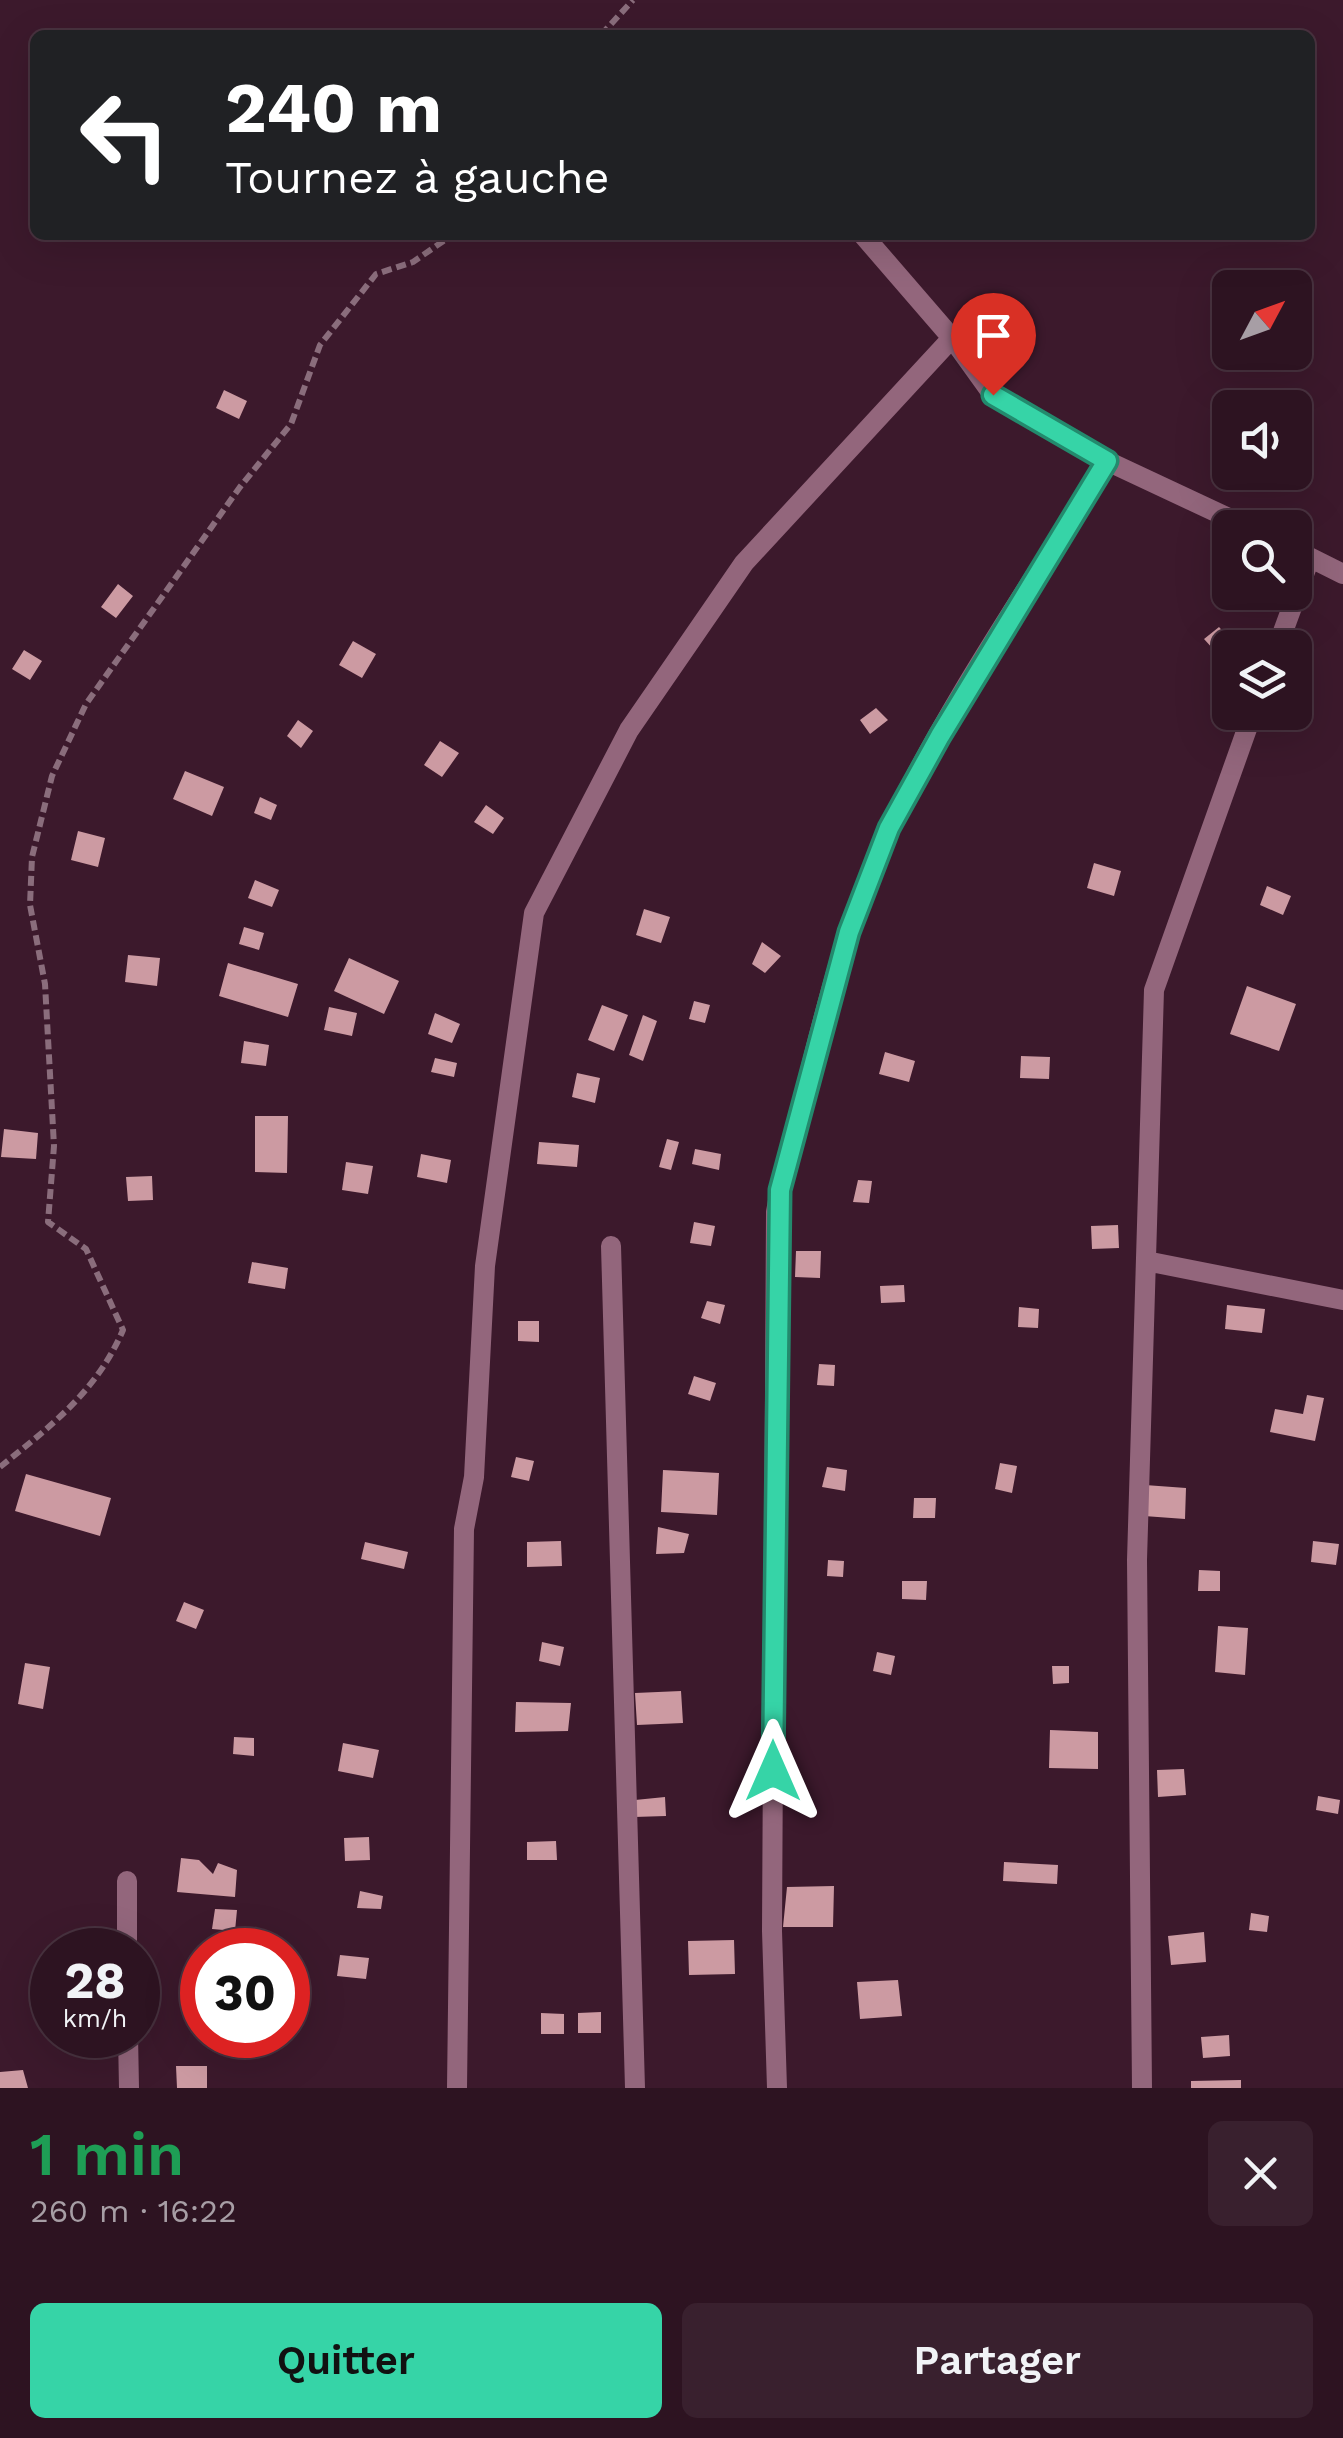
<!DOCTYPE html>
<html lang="fr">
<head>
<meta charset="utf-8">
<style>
	:root { --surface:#2d1321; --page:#39202e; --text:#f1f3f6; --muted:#a79ea5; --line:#48323f; --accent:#36d4a7 }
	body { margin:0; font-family:"Work Sans",sans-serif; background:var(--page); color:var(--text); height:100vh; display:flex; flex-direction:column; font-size:38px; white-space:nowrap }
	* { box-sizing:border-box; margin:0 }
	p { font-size:32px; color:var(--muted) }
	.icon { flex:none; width:55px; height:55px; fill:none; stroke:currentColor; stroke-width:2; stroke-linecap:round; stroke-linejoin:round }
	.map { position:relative; height:2088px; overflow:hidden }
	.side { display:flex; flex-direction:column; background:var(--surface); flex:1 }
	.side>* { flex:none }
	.hud { position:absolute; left:30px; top:30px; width:1285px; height:210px; border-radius:15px; box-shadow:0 10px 40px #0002,0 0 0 2px var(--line); background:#202124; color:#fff; overflow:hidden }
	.needle { width:65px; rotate:49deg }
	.buttons { position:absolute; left:1212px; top:270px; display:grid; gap:20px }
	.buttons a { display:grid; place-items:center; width:100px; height:100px; border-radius:15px; background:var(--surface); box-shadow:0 10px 40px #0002,0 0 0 2px var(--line); font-size:50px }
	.speed { position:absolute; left:30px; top:1928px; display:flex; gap:20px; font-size:50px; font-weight:700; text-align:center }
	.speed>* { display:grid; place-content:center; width:130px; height:130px; border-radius:50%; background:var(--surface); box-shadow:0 10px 40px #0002,0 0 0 2px var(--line); line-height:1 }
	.speed small { font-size:25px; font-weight:400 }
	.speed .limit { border:15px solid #d22; background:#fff; color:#111 }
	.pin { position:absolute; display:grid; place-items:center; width:85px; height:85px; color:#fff; margin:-102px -42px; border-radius:50% 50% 50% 0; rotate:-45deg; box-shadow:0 0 10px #0007 }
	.pin .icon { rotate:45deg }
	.me { position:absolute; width:110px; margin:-55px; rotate:0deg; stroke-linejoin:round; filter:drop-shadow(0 0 8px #0008) }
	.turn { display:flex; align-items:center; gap:35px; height:210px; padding:0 30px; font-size:45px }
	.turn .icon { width:130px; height:130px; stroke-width:2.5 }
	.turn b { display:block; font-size:70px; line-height:85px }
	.round { display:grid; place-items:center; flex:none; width:105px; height:105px; border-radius:15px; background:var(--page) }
	.headline { display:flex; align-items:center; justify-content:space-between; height:170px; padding:0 30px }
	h1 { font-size:60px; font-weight:600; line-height:75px; color:#1e9e55 }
	.action { display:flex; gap:20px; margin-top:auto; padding:20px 30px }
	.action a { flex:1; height:115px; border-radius:15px; background:var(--accent); color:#111; font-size:40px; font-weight:600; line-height:115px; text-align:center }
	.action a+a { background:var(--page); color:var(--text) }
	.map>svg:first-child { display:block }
</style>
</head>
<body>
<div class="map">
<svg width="1343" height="2088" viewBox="0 0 1343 2088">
	<rect width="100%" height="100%" fill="#3c192c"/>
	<!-- building -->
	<path fill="#cc9aa2" d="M224 390 247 401 239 419 216 408Z
		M118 584 133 596 116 618 101 607Z
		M1219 627 1229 638 1214 650 1204 639Z
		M353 641 376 654 362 678 339 665Z
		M24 650 42 661 30 680 12 669Z
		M876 708 888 720 870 734 860 720Z
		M298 720 313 731 301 748 287 736Z
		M440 741 459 753 442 777 424 765Z
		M185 771 224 787 212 816 173 799Z
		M260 797 277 805 271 820 254 813Z
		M486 805 504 818 493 834 474 822Z
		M78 831 105 838 98 867 71 860Z
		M1094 863 1121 871 1114 896 1087 888Z
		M255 880 279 890 272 907 248 898Z
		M1267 886 1291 896 1283 915 1260 905Z
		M644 909 670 917 661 943 636 935Z
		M244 927 264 933 259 950 239 944Z
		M762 942 781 956 765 973 752 964Z
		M128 955 160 958 157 986 125 982Z
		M349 958 399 981 384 1014 334 991Z
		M228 963 298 984 288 1017 219 996Z
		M1247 986 1296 1004 1279 1051 1230 1034Z
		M694 1001 710 1005 705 1023 689 1019Z
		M602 1005 628 1015 614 1051 588 1040Z
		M329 1007 357 1013 352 1036 324 1030Z
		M435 1013 460 1024 452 1043 428 1034Z
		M643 1015 657 1021 643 1061 629 1055Z
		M244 1041 269 1045 266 1066 241 1063Z
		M885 1052 915 1061 909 1082 879 1074Z
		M1021 1056 1050 1057 1049 1079 1020 1078Z
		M435 1058 457 1063 454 1077 431 1072Z
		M577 1073 600 1078 595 1103 572 1097Z
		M255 1116H288L287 1173 255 1172Z
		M4 1129 38 1133 36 1159 1 1157Z
		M667 1139 679 1142 671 1170 659 1167Z
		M539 1142 579 1145 577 1167 537 1164Z
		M695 1149 721 1154 719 1170 692 1164Z
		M421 1154 451 1160 447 1183 417 1177Z
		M346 1162 373 1166 368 1194 342 1190Z
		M152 1176 153 1200 128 1201 126 1177Z
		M858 1180 872 1181 869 1203 853 1202Z
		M694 1222 715 1226 711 1246 690 1243Z
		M1118 1225 1119 1248 1092 1249 1091 1226Z
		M796 1251H821L820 1278 795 1277Z
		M252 1262 288 1268 285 1289 248 1283Z
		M904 1285 905 1302 881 1303 880 1286Z
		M707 1301 725 1305 720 1324 701 1318Z
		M1227 1305 1265 1309 1262 1333 1225 1329Z
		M1019 1307 1039 1309 1038 1328 1018 1327Z
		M518 1321H539V1342L518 1341Z
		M819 1364 835 1365 834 1386 817 1385Z
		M694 1376 716 1383 710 1401 688 1394Z
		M1307 1395 1324 1398 1315 1441 1270 1432 1275 1409 1303 1414Z
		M516 1457 534 1461 529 1481 511 1477Z
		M1000 1463 1017 1466 1012 1493 995 1489Z
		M827 1467 847 1470 845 1491 822 1487Z
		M663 1470 719 1473 717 1515 661 1512Z
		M26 1474 111 1498 100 1536 15 1511Z
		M1145 1485 1186 1488 1185 1519 1144 1516Z
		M914 1498H936L935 1518H913Z
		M658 1527 689 1534 684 1553 656 1554Z
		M561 1541 562 1566 527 1567V1542Z
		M1313 1541 1339 1544 1336 1565 1311 1562Z
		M365 1542 408 1552 404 1569 361 1559Z
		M828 1560 844 1561 843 1577 827 1576Z
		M1199 1570 1220 1571V1591H1198Z
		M902 1581H927L926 1600 902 1599Z
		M184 1602 204 1610 196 1629 176 1621Z
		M1218 1626 1248 1628 1245 1675 1215 1672Z
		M542 1642 564 1647 560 1666 539 1661Z
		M877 1652 895 1656 891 1675 873 1671Z
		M25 1663 50 1667 43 1709 18 1704Z
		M1052 1666H1069V1683L1053 1684Z
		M681 1691 683 1723 637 1725 635 1693Z
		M516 1702 571 1703 568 1731 515 1732Z
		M1050 1730 1098 1732V1769L1049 1768Z
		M234 1737 254 1738V1756L233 1754Z
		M343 1743 379 1750 373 1778 338 1771Z
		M1184 1769 1186 1795 1158 1797 1157 1770Z
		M1318 1796 1340 1800 1338 1814 1316 1810Z
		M665 1797 666 1816 634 1817 635 1800Z
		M369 1837 370 1860 345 1861 344 1838Z
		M556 1841 557 1860H527V1842Z
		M181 1858 199 1860 213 1874 218 1863 237 1870 235 1897 177 1892Z
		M1004 1862 1058 1865 1057 1884 1003 1881Z
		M834 1886 833 1927H783L787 1887Z
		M360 1891 383 1896 381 1909 357 1908Z
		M215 1909 237 1910 235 1931 212 1929Z
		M1251 1913 1269 1916 1267 1932 1249 1930Z
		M1204 1932 1206 1962 1171 1965 1168 1936Z
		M734 1940 735 1974 689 1975 688 1941Z
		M340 1955 369 1958 366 1979 337 1976Z
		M898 1980 902 2016 860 2019 857 1982Z
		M601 2012V2033H578V2013Z
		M541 2013 564 2014V2034H541Z
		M1229 2035 1230 2056 1203 2058 1201 2037Z
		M176 2066H207V2088H177Z
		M23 2070 28 2088H0V2072Z
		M1241 2080V2088H1191V2081Z"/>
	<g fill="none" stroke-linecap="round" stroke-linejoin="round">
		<!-- path -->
		<path stroke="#8a6d7c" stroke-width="6" stroke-dasharray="10 5" stroke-linecap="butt" d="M601 35 633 0
			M0 1467C51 1426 97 1391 123 1330L86 1249 48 1222 54 1146 45 984 30 905 32 857 52 776 86 704 240 487 291 424 320 345 376 274 413 262 452 235"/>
		<!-- street -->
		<path stroke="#93667c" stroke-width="20" d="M863 235 952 338 993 395 1107 461 1250 528
			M1295 550 1343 574
			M1277 648 1310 558
			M611 1246 635 2088
			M1146 1261 1343 1300
			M127 1881V1950
			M128 2035 129 2088
			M457 2088 464 1529 474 1477 485 1266 534 913 629 730 744 563 952 338
			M777 2088 772 1931 776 1212 780 1190C812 1069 836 940 890 827 950 700 1034 581 1107 461
			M1142 2088 1137 1560 1154 990 1253 712"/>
	</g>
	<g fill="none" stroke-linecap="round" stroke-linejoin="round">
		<!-- route casing -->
		<g stroke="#238a6d" stroke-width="25">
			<path id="route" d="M773 1771 780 1190 849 932 889 828 940 736 1107 461 993 395"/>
		</g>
		<!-- route -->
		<use href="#route" stroke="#36d4a7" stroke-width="18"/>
	</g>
</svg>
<div class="buttons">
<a><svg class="needle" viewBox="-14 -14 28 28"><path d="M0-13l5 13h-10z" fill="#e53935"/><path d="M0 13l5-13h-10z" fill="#a79ea5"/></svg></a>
<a><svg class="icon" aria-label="sound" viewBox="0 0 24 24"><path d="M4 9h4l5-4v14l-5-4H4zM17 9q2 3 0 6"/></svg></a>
<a><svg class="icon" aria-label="search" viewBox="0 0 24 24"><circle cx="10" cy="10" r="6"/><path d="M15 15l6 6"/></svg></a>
<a><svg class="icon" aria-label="layers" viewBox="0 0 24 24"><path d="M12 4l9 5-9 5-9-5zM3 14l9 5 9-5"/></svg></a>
</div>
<div class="speed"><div>28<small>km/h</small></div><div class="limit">30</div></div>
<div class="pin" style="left:993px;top:395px;background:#d93025"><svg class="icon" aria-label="arrive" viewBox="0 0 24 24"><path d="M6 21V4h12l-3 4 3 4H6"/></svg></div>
<svg class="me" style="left:773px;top:1771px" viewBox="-20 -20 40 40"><path d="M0-17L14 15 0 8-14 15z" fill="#36d4a7" stroke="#fff" stroke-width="4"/></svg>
<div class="hud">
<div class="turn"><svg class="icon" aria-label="left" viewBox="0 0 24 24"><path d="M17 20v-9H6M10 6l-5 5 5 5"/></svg><div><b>240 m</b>Tournez à gauche</div></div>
</div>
</div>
<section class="side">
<div class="headline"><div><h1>1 min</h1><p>260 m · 16:22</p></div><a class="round"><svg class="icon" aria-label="close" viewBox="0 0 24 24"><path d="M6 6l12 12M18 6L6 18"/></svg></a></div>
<div class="action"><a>Quitter</a><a>Partager</a></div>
</section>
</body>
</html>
